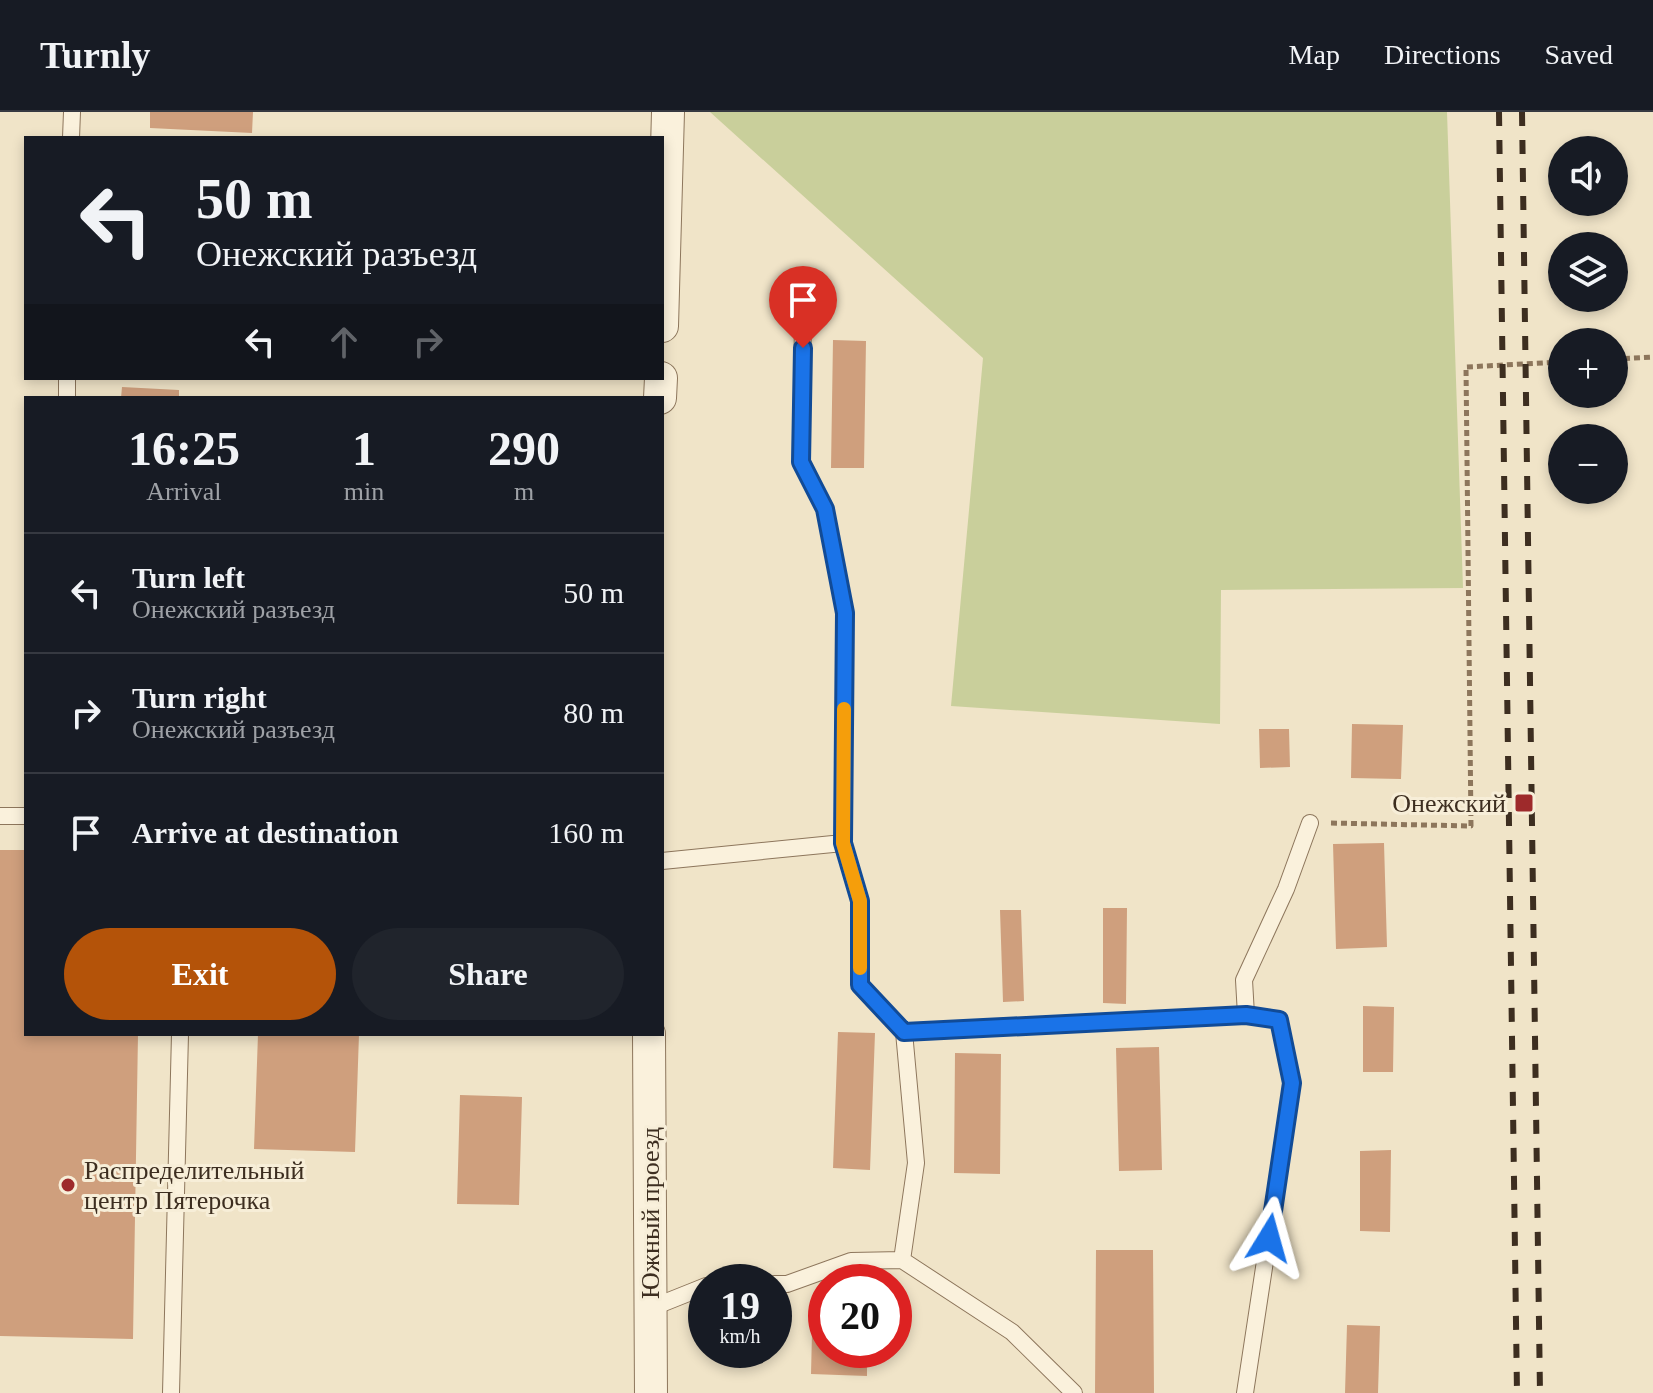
<!DOCTYPE html>
<html lang="en">
<head>
<meta charset="utf-8">
<style>
	:root { --surface:#171b24; --page:#20242c; --text:#f1f3f6; --muted:#9ea1a6; --line:#363941; --accent:#b45309 }
	body { margin:0; font-family:Georgia,serif; background:var(--page); color:var(--text); height:100vh; display:flex; flex-direction:column; font-size:30px; white-space:nowrap }
	* { box-sizing:border-box; margin:0 }
	p { font-size:26px; color:var(--muted) }
	.icon { flex:none; width:44px; height:44px; fill:none; stroke:currentColor; stroke-width:2; stroke-linecap:round; stroke-linejoin:round }
	.map { position:relative; flex:1; overflow:hidden }
	.drawer { position:absolute; left:24px; top:284px; width:640px; height:640px; display:flex; flex-direction:column; background:var(--surface); border-radius:0px; box-shadow:0 4px 12px #0003 }
	.drawer>* { flex:none }
	.top-card { position:absolute; left:24px; top:24px; width:640px; height:244px; border-radius:0px; box-shadow:0 4px 12px #0003; background:#171b24; color:var(--text); overflow:hidden }
	.controls { position:absolute; left:1548px; top:24px; display:grid; gap:16px }
	.controls a { display:grid; place-items:center; width:80px; height:80px; border-radius:50%; background:var(--surface); box-shadow:0 4px 12px #0003; font-size:40px }
	.speed { position:absolute; left:688px; top:1152px; display:flex; gap:16px; font-size:40px; font-weight:700; text-align:center }
	.speed>* { display:grid; place-content:center; width:104px; height:104px; border-radius:50%; background:var(--surface); box-shadow:0 4px 12px #0003; line-height:1 }
	.speed small { font-size:20px; font-weight:400 }
	.speed .limit { border:12px solid #d22; background:#fff; color:#111 }
	.pin { position:absolute; display:grid; place-items:center; width:68px; height:68px; color:#fff; margin:-82px -34px; border-radius:50% 50% 50% 0; rotate:-45deg; box-shadow:0 0 8px #0007 }
	.pin .icon { rotate:45deg }
	.me { position:absolute; width:88px; margin:-44px; rotate:8deg; stroke-linejoin:round; filter:drop-shadow(0 0 6px #0008) }
	.turn { display:flex; align-items:center; gap:28px; height:168px; padding:0 40px; font-size:36px }
	.turn .icon { width:104px; height:104px; stroke-width:2.5 }
	.turn b { display:block; font-size:56px; line-height:68px }
	.lanes { display:flex; align-items:center; height:76px; padding:0 40px; background:#0003; justify-content:center; gap:40px; direction:ltr }
	.lanes .off { opacity:.35 }
	.eta { display:flex; justify-content:space-evenly; align-items:center; height:136px; text-align:center }
	.eta b { font-size:48px; font-weight:800; line-height:56px }
	.action { display:flex; gap:16px; margin-top:auto; padding:16px 40px }
	.action a { flex:1; height:92px; border-radius:48px; background:var(--accent); color:#fff; font-size:32px; font-weight:800; line-height:92px; text-align:center }
	.action a+a { background:var(--page); color:var(--text) }
	ul { padding:0; list-style:none }
	li { display:flex; align-items:center; gap:24px; height:120px; padding:0 40px; border-top:2px solid var(--line) }
	li div { flex:1 }
	li b { display:block; font-size:30px }
	li em { font-style:normal }
	header { display:flex; align-items:center; gap:48px; box-sizing:border-box; height:112px; padding:0 40px; background:var(--surface); border-bottom:2px solid var(--line) }
	header strong { font-size:38px }
	nav { display:flex; gap:44px; margin-inline-start:auto; font-size:28px }
	.map>svg:first-child { display:block }
</style>
</head>
<body>
<header>
<strong>Turnly</strong>
<nav><a>Map</a><a>Directions</a><a>Saved</a></nav>
</header>
<div class="map">
<svg width="1653" height="1281" viewBox="0 0 1653 1281">
	<rect width="100%" height="100%" fill="#f0e4c8"/>
	<!-- green -->
	<path fill="#c9cf9b" d="M710 0H1447L1463 476 1221 478 1220 612 951 594 983 246Z"/>
	<!-- building -->
	<path fill="#cf9f7d" d="M150 0H253L252 21 150 16Z
		M833 228 866 229 864 356H831Z
		M122 275 179 278V286H121Z
		M1352 612 1403 613 1401 667 1351 666Z
		M1259 617H1289L1290 655 1260 656Z
		M1384 731 1387 835 1336 837 1333 732Z
		M0 738H26V922H138L133 1227 0 1224Z
		M1103 796H1127L1126 892 1103 891Z
		M1000 798H1021L1024 889 1003 890Z
		M1363 894 1394 895 1393 960H1363Z
		M838 920 875 921 870 1058 833 1056Z
		M258 922H359L355 1040 254 1037Z
		M1159 935 1162 1058 1119 1059 1116 936Z
		M955 941 1001 942 1000 1062 954 1061Z
		M460 983 522 985 519 1093 457 1092Z
		M1391 1038 1390 1120 1360 1119V1039Z
		M1096 1138H1153L1154 1281H1095Z
		M813 1181H826V1238H867V1264L811 1262Z
		M1347 1213 1380 1214 1378 1281H1345Z"/>
	<g fill="none" stroke-linecap="round" stroke-linejoin="round">
		<!-- service casing -->
		<g stroke="#8d765c" stroke-width="18">
			<path id="service" d="M71 26 72 0
				M803 208 801 350 825 397 845 501 843 731 860 789V873L904 920 1246 903 1279 908 1292 971 1245 1281
				M67 286V266
				M0 704H26
				M662 749 843 731
				M1246 903 1244 868 1286 777 1310 711
				M902 1148 916 1051 904 920
				M716 1170H725
				M774 1172H787L851 1149 902 1148 1012 1220 1074 1281
				M651 1196 706 1174
				M171 1281 180 922"/>
		</g>
		<!-- minor casing -->
		<g stroke="#8d765c" stroke-width="34">
			<path id="minor" d="M662 214 668 0
				M660 286 661 266
				M649 922 651 1281"/>
		</g>
		<!-- path -->
		<path stroke="#8d765c" stroke-width="5" stroke-dasharray="6 4" stroke-linecap="butt" d="M1614 247 1653 245
			M1331 711 1471 714 1466 255 1562 250"/>
		<!-- service -->
		<use href="#service" stroke="#faf1dc" stroke-width="16"/>
		<!-- minor -->
		<use href="#minor" stroke="#faf1dc" stroke-width="32"/>
		<!-- rail -->
		<path stroke="#3d2e20" stroke-width="6" stroke-dasharray="14 14" stroke-linecap="butt" d="M1499 0 1517 1281
			M1522 0 1540 1281"/>
	</g>
	<g fill="none" stroke-linecap="round" stroke-linejoin="round">
		<!-- route casing -->
		<g stroke="#114b97" stroke-width="20">
			<path id="route" d="M803 236 801 350 825 397 845 501 843 731 860 789V873L904 920 1246 903 1279 908 1292 971 1269 1126"/>
		</g>
		<!-- route -->
		<use href="#route" stroke="#1a73e8" stroke-width="14"/>
		<!-- slow -->
		<path stroke="#f59e0b" stroke-width="14" d="M844 597 843 731 860 789V856"/>
	</g>
	<!-- markers -->
	<g fill="#9e2a2b" stroke="#f7eed8" stroke-width="3">
		<rect x="1514" y="681" width="20" height="20" rx="4"/>
		<circle cx="68" cy="1073" r="8"/>
	</g>
	<g text-anchor="middle" stroke-width="6" stroke-linejoin="round" paint-order="stroke">
		<!-- poi labels -->
		<g font-size="26" fill="#3d2e20" stroke="#f7eed8" text-anchor="end">
			<text x="1506" y="700">Онежский</text>
			<text x="84" y="1067" text-anchor="start">Распределительный<tspan x="84" dy="30">центр Пятерочка</tspan></text>
		</g>
		<!-- street labels -->
		<g font-size="26" fill="#3d2e20" stroke="#f7eed8">
			<text transform="translate(650 1101) rotate(-90)" y="9">Южный проезд</text>
		</g>
	</g>
</svg>
<div class="controls">
<a><svg class="icon" aria-label="sound" viewBox="0 0 24 24"><path d="M4 9h4l5-4v14l-5-4H4zM17 9q2 3 0 6"/></svg></a>
<a><svg class="icon" aria-label="layers" viewBox="0 0 24 24"><path d="M12 4l9 5-9 5-9-5zM3 14l9 5 9-5"/></svg></a>
<a>+</a>
<a>−</a>
</div>
<div class="speed"><div>19<small>km/h</small></div><div class="limit">20</div></div>
<div class="pin" style="left:803px;top:236px;background:#d93025"><svg class="icon" aria-label="arrive" viewBox="0 0 24 24"><path d="M6 21V4h12l-3 4 3 4H6"/></svg></div>
<svg class="me" style="left:1269px;top:1126px" viewBox="-20 -20 40 40"><path d="M0-17L14 15 0 8-14 15z" fill="#1a73e8" stroke="#fff" stroke-width="4"/></svg>
<div class="top-card">
<div class="turn"><svg class="icon" aria-label="left" viewBox="0 0 24 24"><path d="M17 20v-9H6M10 6l-5 5 5 5"/></svg><div><b>50 m</b>Онежский разъезд</div></div>
<div class="lanes"><svg class="icon" aria-label="left" viewBox="0 0 24 24"><path d="M17 20v-9H6M10 6l-5 5 5 5"/></svg><svg class="icon off" aria-label="ahead" viewBox="0 0 24 24"><path d="M12 20V5M6 11l6-6 6 6"/></svg><svg class="icon off" aria-label="right" viewBox="0 0 24 24"><path d="M7 20v-9h11M14 6l5 5-5 5"/></svg></div>
</div>
<section class="drawer">
<div class="eta">
<div><b>16:25</b><p>Arrival</p></div>
<div><b>1</b><p>min</p></div>
<div><b>290</b><p>m</p></div>
</div>
<ul>
<li><svg class="icon" aria-label="left" viewBox="0 0 24 24"><path d="M17 20v-9H6M10 6l-5 5 5 5"/></svg><div><b>Turn left</b><p>Онежский разъезд</p></div><em>50 m</em></li>
<li><svg class="icon" aria-label="right" viewBox="0 0 24 24"><path d="M7 20v-9h11M14 6l5 5-5 5"/></svg><div><b>Turn right</b><p>Онежский разъезд</p></div><em>80 m</em></li>
<li><svg class="icon" aria-label="arrive" viewBox="0 0 24 24"><path d="M6 21V4h12l-3 4 3 4H6"/></svg><div><b>Arrive at destination</b></div><em>160 m</em></li>
</ul>
<div class="action"><a>Exit</a><a>Share</a></div>
</section>
</div>
</body>
</html>
